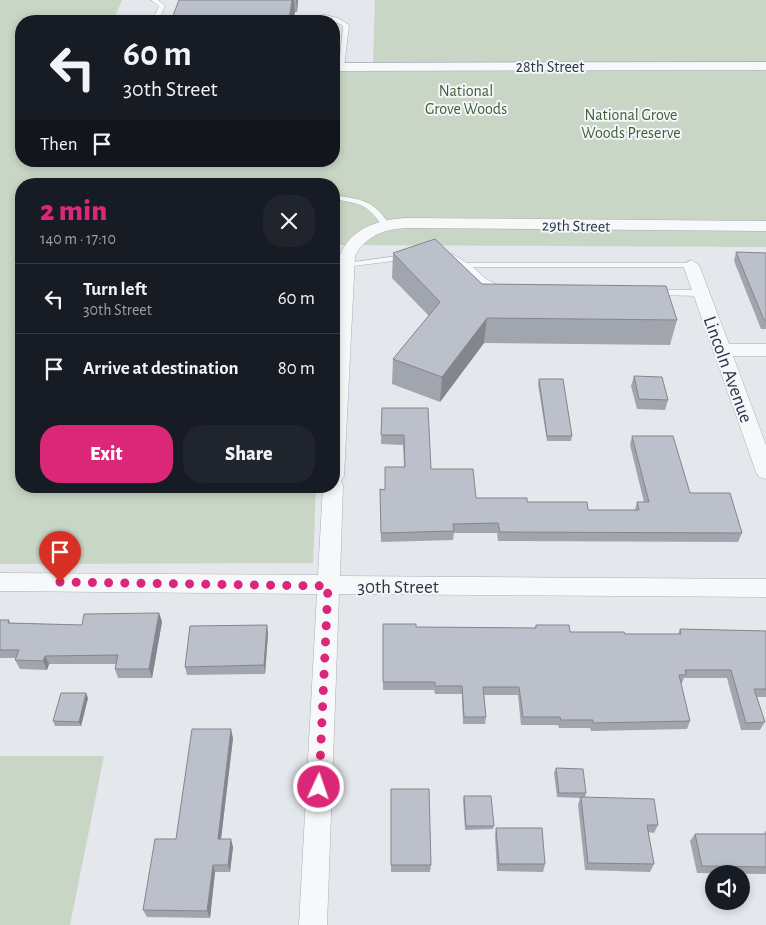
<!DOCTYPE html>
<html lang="en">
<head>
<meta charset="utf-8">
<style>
	:root { --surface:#171b24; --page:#20242c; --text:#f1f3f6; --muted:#9ea1a6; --line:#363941; --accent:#db2777 }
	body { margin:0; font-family:"Alegreya Sans",sans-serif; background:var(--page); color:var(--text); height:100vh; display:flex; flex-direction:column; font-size:19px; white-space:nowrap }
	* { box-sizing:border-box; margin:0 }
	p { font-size:16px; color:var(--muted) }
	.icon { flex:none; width:28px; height:28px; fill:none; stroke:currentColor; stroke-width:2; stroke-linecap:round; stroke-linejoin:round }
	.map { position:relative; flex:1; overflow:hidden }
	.drawer { position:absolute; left:15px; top:178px; width:325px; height:315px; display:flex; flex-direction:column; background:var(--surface); border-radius:20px; box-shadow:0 2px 8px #0003 }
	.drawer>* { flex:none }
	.guide { position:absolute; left:15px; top:15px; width:325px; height:152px; border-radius:20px; box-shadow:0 2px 8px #0003; background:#171b24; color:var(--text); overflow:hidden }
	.fabs { position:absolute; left:705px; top:865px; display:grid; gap:10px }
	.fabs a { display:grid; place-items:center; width:45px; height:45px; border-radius:50%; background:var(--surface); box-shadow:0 2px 8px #0003; font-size:25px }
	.pin { position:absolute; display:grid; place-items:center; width:42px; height:42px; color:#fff; margin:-51px -21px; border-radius:50% 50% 50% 0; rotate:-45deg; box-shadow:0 0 5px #0007 }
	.pin .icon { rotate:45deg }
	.me { position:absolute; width:55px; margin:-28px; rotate:3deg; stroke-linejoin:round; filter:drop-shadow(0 0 4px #0008) }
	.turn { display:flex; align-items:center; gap:18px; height:105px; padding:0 25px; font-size:22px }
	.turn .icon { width:65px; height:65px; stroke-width:2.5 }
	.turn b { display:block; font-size:35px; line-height:42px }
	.then { display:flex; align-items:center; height:48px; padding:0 25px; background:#0003; gap:10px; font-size:19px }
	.round { display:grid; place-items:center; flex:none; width:52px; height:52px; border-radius:20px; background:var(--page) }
	.head { display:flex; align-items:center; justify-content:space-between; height:85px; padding:0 25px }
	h1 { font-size:30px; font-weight:800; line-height:38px; color:var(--accent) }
	.cta { display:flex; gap:10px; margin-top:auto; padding:10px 25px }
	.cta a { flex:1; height:58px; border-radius:20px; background:var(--accent); color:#fff; font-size:20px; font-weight:800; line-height:58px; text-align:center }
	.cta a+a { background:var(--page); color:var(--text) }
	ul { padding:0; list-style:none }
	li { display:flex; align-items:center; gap:15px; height:70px; padding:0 25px; border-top:1px solid var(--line) }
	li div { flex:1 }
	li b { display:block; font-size:19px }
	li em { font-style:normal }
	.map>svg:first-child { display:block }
</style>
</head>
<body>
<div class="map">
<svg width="766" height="925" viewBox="0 0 766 925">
	<rect width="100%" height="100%" fill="#e4e7ec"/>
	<!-- green -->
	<path fill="#c9d6c5" d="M0 0H122L115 16H144L142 21H21V161H334V65H373L375 0H766V247L335 245 334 248V184H21V486H316L313 563 0 564Z
		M0 756H104L70 925H0Z"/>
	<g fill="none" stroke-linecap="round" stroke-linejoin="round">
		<!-- lane casing -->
		<g stroke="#a9aeb7" stroke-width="1">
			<path id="lane" d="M151 0H158L165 6 158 21H152L159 6Z
				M325 15 338 18 349 25 344 68 339 67 343 26C328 16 317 22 301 21L315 16Z
				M304 179H310L311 184H303Z
				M334 195C363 200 372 199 390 225L386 227H383C367 203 360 204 334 199Z
				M441 252 454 255 467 263H691L695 265 691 267H473L486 279 501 287 502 289 498 292C476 285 463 263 441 256Z
				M405 255 409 257 408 259 346 267 342 265 346 263Z
				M655 290H701L705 293 701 296 652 295V291Z"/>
		</g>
		<!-- street casing -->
		<g stroke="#a9aeb7" stroke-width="1">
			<path id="street" d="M766 62V70L334 71V63Z
				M407 218 766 221V231L407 228C385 229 366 235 355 256L344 476 341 481 343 486 340 576 766 579V597L339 594 327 925H299L317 594 0 591V573L318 575 323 486H334C334 423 332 359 336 296 337 280 335 261 344 247 357 226 383 219 407 218Z
				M691 260 699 265 729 344H766V356H733L766 445V479L759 477 756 472 683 265Z"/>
		</g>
		<!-- lane -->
		<use href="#lane" fill="#f7f8fa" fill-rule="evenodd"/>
		<!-- street -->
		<use href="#street" fill="#f7f8fa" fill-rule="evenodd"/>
	</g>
	<!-- wall -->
	<path fill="#a1a5ae" d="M179 0H298L297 12H295L293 21H171Z
		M736 252 766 253V329H761L734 261Z
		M393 253 482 284 677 320 670 345 484 343 440 402 392 384 393 359 429 316 392 278Z
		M634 376 668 400 665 410 637 409 631 386Z
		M539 379 572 436 571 441H547L538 384Z
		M382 408 431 469 476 498 527 502 588 510H635L637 502H644L630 445 632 436 690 493 742 533 738 542 498 541 497 533H454L453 540 381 542 380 489 385 490 404 467 403 445 381 444Z
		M159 613 162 622 152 678H118L115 669 116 664H49L47 670 20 669 15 660 16 658H0V620H9L10 623 82 625Z
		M383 624 416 627 535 628 536 625 570 632 625 634H678L680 629 766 631V697H757L765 722 760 730H741L727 678H684L682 683H681L690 721 687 729 591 731 590 728H559L558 725H521L518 695H484L486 717 485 724H463L462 694H435L434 690H383Z
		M267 625 268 634 265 674 187 675 185 667Z
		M88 698 81 726H55L53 721Z
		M233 738 221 839 233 847 230 872H215L210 918 147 917 143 910 176 839Z
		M556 768 586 793 585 797 658 825 654 833 648 832 654 864 650 872 585 870 578 805 580 798 557 797 554 773Z
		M391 789 431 865 430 872H391Z
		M464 796 494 826 493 829 465 830 463 800Z
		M496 828 545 864 543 872 497 871 495 836Z
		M766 830V874L697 873 690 841 695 834H764Z"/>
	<!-- shaded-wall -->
	<path fill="#83868d" d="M292 0H294L295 12 293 21H289Z
		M296 0H298L297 12Z
		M487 318 484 343 440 402 442 377Z
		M159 613 162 622 152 678 149 669Z
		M267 625 268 634 265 674 264 665Z
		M45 656 49 664 47 670 43 661Z
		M86 693 88 698 81 726 79 722Z
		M231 729 233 738 220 847 218 839Z
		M231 839 233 847 230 872 228 865Z
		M213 865 215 872 210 918 207 911Z"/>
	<!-- building -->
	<path fill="#bbc0ca" stroke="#83868d" d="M179 0H292L289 19H270L269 21H171Z
		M435 239 482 284 666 286 677 320 487 318 442 377 393 359 440 302 393 253Z
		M736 252 766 253V320H764Z
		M634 376 662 377 668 400 639 399Z
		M539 379H563L572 436H547Z
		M382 408H428L431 469H473L476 498H527V502H587L588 510H639L637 502H649L632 436H673L690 493H730L742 533 500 532 498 523 453 524 454 531 381 533 380 489 385 490V467H405L404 435H381Z
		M159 613 149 669H115L118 655 45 656 43 661 15 660 19 650H0V620H9L8 623 82 625 84 614Z
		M383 624H416V627L536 628V625H569L570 632H624L625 634H681L680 629 766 631V689H754L765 722 746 723 731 670H685L686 675H679L690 721 593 723V720H561L560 717H523L519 687H483L486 717H464L462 686H435V682H383Z
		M267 625 264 665 185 667 190 626Z
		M61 693H86L79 722 53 721Z
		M192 729H231L218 839H231L228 865H213L207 911 143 910 155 839H176Z
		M556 768 583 769 586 793H559Z
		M391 789H429L431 865H391Z
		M464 796H491L494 826H466Z
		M581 797 654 799 658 825H647L654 864 588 863Z
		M496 828H542L545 864H499Z
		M695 834H766V867L702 866Z"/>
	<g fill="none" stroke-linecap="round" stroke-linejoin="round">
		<!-- route -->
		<path stroke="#db2777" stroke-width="9" stroke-dasharray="0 16.2" d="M60 582 328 586 319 787"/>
	</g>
	<g text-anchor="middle" stroke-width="4" stroke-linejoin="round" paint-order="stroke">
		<!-- far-street labels -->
		<g font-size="16" fill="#2b3445" stroke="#f4f6f9">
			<text x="550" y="72">28th Street</text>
			<text transform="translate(576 225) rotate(1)" y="6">29th Street</text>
		</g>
		<!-- far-park labels -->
		<g font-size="16" fill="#3f6138" stroke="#f4f6f9">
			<text x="466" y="96">National<tspan x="466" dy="18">Grove Woods</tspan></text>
			<text x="631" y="120">National Grove<tspan x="631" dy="18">Woods Preserve</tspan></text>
		</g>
		<!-- street labels -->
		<g font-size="19" fill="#2b3445" stroke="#f4f6f9">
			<text transform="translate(729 369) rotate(70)" y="7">Lincoln Avenue</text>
			<text x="398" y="593">30th Street</text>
		</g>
	</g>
</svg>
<div class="fabs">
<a><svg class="icon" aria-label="sound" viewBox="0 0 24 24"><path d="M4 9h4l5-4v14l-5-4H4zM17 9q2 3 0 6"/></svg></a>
</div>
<div class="pin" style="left:60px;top:582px;background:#d93025"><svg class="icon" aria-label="arrive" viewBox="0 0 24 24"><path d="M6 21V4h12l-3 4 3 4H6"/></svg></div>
<svg class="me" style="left:319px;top:787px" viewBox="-20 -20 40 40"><circle r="17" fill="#db2777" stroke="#fff" stroke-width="3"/><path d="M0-11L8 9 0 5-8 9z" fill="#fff"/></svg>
<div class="guide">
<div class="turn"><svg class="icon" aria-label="left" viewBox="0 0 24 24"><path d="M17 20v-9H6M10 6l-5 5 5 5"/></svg><div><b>60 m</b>30th Street</div></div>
<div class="then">Then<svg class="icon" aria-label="arrive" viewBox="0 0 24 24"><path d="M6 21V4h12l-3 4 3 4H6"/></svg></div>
</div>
<section class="drawer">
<div class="head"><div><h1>2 min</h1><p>140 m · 17:10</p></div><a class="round"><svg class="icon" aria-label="close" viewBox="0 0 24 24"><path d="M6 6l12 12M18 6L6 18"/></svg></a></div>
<ul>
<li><svg class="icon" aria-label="left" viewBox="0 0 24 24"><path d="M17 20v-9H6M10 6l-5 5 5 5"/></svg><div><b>Turn left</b><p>30th Street</p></div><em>60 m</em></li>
<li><svg class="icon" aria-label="arrive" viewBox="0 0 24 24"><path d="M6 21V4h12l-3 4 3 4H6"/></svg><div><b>Arrive at destination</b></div><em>80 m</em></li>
</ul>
<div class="cta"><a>Exit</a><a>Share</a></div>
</section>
</div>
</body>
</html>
